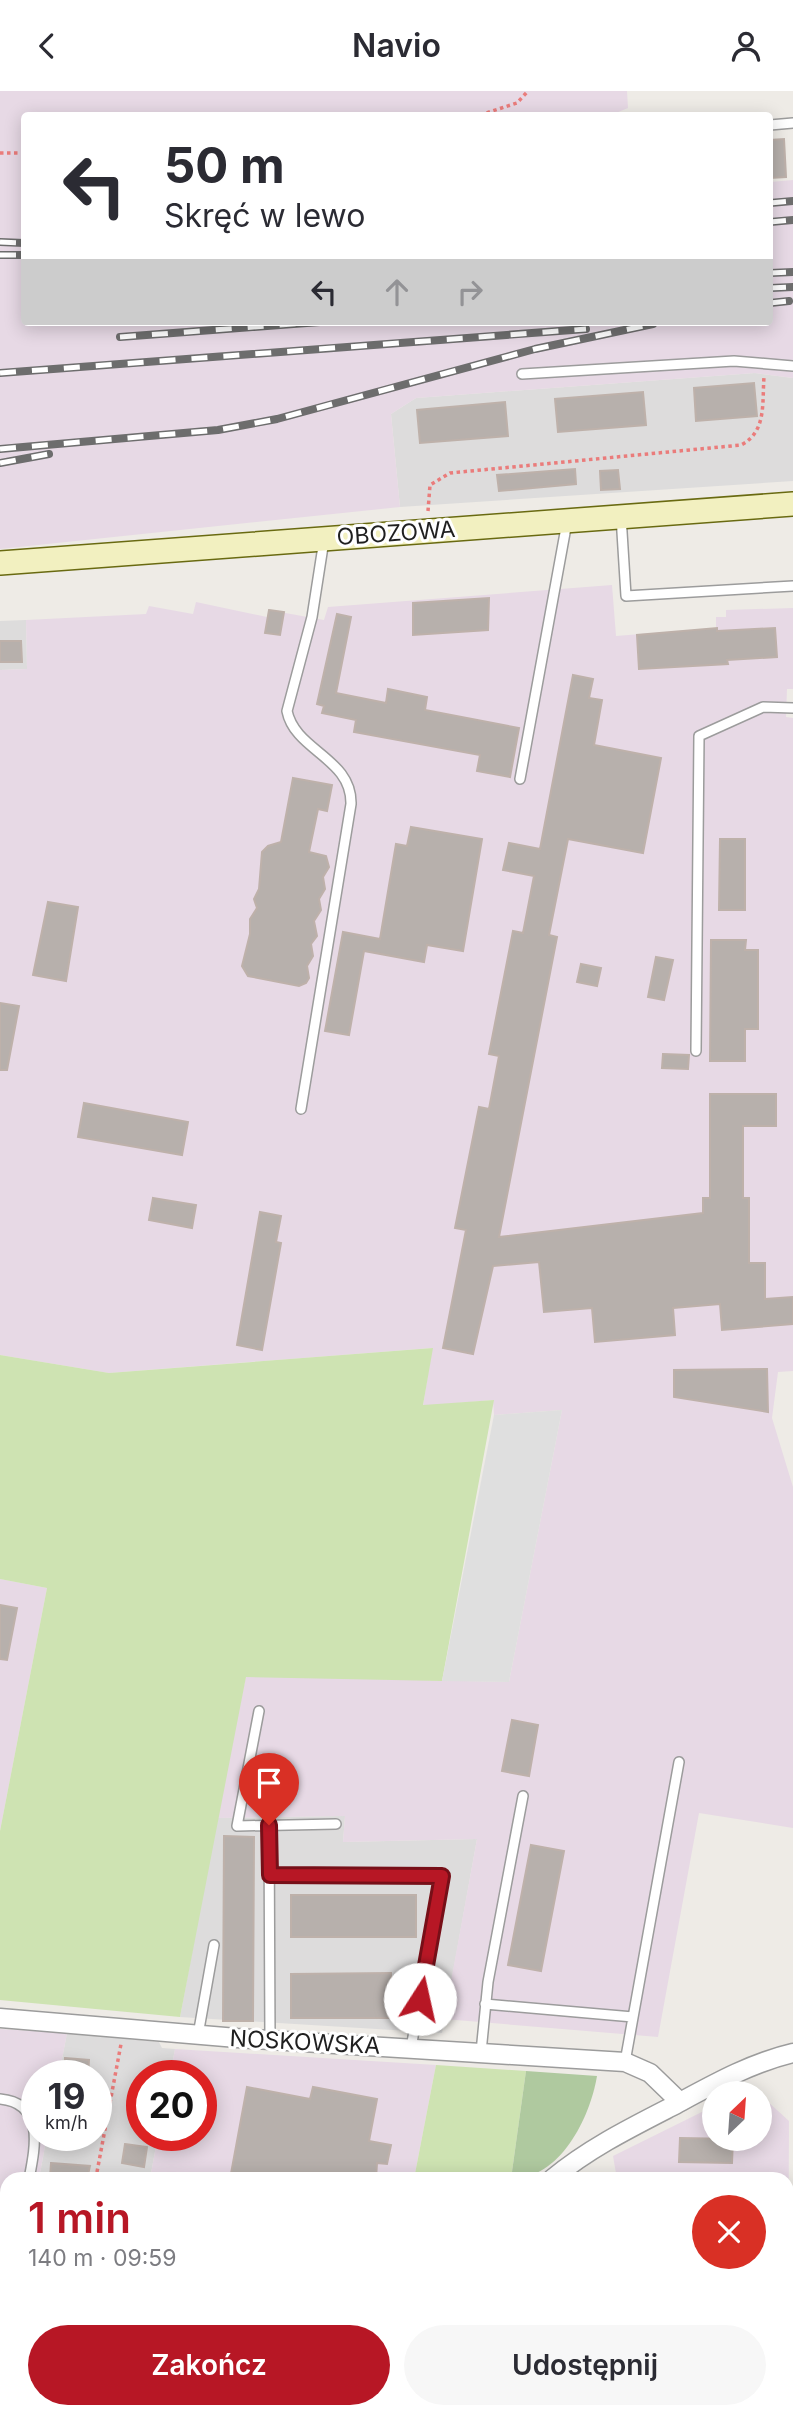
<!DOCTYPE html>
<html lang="pl">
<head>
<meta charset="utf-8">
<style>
	:root { --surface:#fff; --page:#f7f7f7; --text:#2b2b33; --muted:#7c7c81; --accent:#b71725 }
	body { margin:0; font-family:Inter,sans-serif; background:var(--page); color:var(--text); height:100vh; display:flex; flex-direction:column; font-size:26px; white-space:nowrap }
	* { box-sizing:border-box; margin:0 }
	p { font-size:23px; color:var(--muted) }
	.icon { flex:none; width:38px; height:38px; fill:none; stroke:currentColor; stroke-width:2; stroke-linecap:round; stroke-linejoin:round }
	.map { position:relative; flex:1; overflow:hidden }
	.drawer { position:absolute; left:0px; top:2081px; width:794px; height:247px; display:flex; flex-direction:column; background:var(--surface); border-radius:21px 21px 0 0; box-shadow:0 4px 18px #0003 }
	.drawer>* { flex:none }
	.guide { position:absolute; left:21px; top:21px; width:752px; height:214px; border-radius:7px; box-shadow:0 4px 18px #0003; background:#fff; color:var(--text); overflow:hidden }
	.needle { width:46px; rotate:25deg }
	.tools { position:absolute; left:702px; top:1990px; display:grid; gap:14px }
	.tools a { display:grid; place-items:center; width:70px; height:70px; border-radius:50%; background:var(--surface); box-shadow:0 4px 18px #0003; font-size:35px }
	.speed { position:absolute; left:21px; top:1969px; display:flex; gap:14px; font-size:35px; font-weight:700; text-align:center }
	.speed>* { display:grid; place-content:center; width:91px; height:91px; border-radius:50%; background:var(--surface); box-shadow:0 4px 18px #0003; line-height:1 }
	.speed small { font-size:18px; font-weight:400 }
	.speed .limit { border:10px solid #d22; background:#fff; color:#111 }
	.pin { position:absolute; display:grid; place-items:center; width:60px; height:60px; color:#fff; margin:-72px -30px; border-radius:50% 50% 50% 0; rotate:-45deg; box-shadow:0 0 7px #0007 }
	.pin .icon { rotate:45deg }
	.me { position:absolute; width:77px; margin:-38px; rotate:10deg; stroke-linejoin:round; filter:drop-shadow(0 0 5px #0008) }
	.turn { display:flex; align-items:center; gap:24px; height:147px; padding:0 28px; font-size:32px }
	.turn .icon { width:91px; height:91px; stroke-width:2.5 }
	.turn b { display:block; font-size:49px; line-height:60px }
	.lanes { display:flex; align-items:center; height:66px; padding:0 28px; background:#0003; justify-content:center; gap:35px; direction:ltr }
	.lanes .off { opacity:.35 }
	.round { display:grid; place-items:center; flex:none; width:74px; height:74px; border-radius:37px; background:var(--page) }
	.overview { display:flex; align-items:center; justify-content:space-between; height:119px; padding:0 28px }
	h1 { font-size:42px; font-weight:600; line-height:52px; color:var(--accent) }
	.button { display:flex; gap:14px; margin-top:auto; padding:14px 28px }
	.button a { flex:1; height:80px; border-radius:42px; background:var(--accent); color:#fff; font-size:28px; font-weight:600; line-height:80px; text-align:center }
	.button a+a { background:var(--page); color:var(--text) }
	header { display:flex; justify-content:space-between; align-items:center; height:91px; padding:0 28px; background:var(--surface); font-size:32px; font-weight:600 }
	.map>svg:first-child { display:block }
</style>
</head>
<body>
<header><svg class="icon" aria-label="back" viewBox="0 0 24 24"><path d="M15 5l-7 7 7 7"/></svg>Navio<svg class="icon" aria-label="person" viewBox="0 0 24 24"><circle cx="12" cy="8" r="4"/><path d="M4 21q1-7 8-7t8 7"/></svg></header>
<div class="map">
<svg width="793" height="2327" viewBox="0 0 793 2327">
	<rect width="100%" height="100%" fill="#eeebe6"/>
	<!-- residential -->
	<path fill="#dddcdc" d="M755 282 793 287V390L400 416 391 323 416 307Z
		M26 529 27 578 0 579V530Z
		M345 1725 343 1751 477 1748 442 1942 180 1926 217 1727Z
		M67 1942 159 1951 162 1957 175 1958 170 1984H142V2044H158L150 2088H39L47 2044H96V1984H59Z
		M7 2263V2320L105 2322 0 2323V2299Z"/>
	<!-- industrial -->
	<path fill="#e7d9e5" d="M0 0H627L628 17 611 24H24V231H770V91L793 89V287L755 282 416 307 391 323 400 416 0 458Z
		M612 494 616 545 716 537V526H726V519L793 517V598H787L786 626 793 627V1280L778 1281 772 1327 793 1396V1737L699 1722 658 1946 444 1928 477 1748 343 1751 345 1725 217 1727 246 1585 509 1591 562 1319 494 1324 493 1309 423 1315 432 1257 109 1282 0 1264V579L27 578 26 529 146 523 149 515 193 523 196 511 267 526 269 519 324 529 328 516Z
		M0 1488 47 1497 0 1740Z
		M0 1938 67 1942 59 1984H37V2044H47L39 2088H7V2263L0 2299Z
		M175 1958 436 1974 414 2088H150L158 2044H201V1984H170Z
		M760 2009H766L789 2030 788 2237V2088H617L613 2065 714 2015V2048H760Z"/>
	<!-- grass -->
	<path fill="#cee3b2" d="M433 1257 423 1314 494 1309 442 1590 246 1586 180 1926 0 1909V1740L47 1497 0 1488V1264L109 1282Z
		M436 1974 526 1980 511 2088H414Z"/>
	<!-- forest -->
	<path fill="#afc99f" d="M526 1980 597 1985C590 2027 560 2088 511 2088Z"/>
	<!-- parking -->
	<path fill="#dfdfdf" d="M562 1319 509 1591 442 1590 494 1324Z"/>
	<!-- building -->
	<path fill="#b7b0ac" stroke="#beb1aa" stroke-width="2" d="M784 48 786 86 770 87V49Z
		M754 292 757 325 696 330 694 297Z
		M643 301 646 334 558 341 555 308Z
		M505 311 508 345 420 352 417 319Z
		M575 378 576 393 499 400 497 384Z
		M618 379 620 398 601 399 600 380Z
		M489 507 488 539 413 544V512Z
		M269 519 284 521 280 544 265 542Z
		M337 523 351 526 336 602 386 612 388 598 427 606 425 619 519 637 510 686 477 680 480 664 354 641 356 629 322 622 324 615 317 613Z
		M717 537V540L775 537 777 566 727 569 728 573 639 578 637 544Z
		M0 550H21L22 571H0Z
		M573 584 593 588 589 607 602 609 594 654 661 667 643 762 568 748 549 844 557 846 499 1146 703 1122V1107H710V1003H776V1035H743V1107H749V1172H765V1208L793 1206V1233L722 1239 720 1213 673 1217 675 1244 595 1251 592 1217 544 1221 539 1171 493 1175 473 1263 443 1257 466 1139 455 1137 479 1016 489 1018 499 965 489 963 513 840 523 842 534 785 503 779 509 752 540 758Z
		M293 687 332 694 327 720 318 718 309 761 326 765 329 776 323 786 325 798 319 808 321 819 314 830 317 845 311 853 313 865 307 875 309 887 306 892 299 895 248 885 242 875 250 843V828L257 817 254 808 259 798 262 761 268 755 281 751Z
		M411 736 482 748 463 860 427 854 424 871 364 860 349 944 325 940 343 841 380 848 396 753 407 755Z
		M720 748H745V819H719Z
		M48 811 78 816 66 890 33 884Z
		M711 849H746L745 859H758V938H745V970H710Z
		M656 866 673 869 664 909 648 906Z
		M581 873 601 877 597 895 577 891Z
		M0 912 19 915 7 979H0Z
		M663 963 689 964 688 978 662 977Z
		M84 1012 188 1031 182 1064 78 1046Z
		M153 1107 196 1114 192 1137 149 1129Z
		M260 1121 281 1125 276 1151 281 1152 262 1259 237 1254Z
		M767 1278 768 1321 674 1306V1279Z
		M0 1514 17 1517 7 1569 0 1568Z
		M512 1629 538 1634 529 1685 502 1680Z
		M224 1745 254 1746 253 1930H223Z
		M531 1754 564 1760 541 1880 508 1874Z
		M291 1804H416V1846H291Z
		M391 1882 390 1927H291V1883Z
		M65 1967 89 1969 88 1984H64Z
		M247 1996 310 2008 313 1996 377 2008 369 2050 391 2054 387 2073 377 2072 376 2088H230Z
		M680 2047 733 2048 732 2072 679 2071Z
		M125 2053 147 2056 144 2076 122 2072Z
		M51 2072 90 2075 87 2088 50 2087Z"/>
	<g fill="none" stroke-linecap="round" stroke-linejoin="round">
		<!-- lane casing -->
		<g stroke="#9c9c9c" stroke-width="12">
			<path id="lane" d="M770 34 793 32
				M522 283 734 270 793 275
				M621 425 626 505 793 495
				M520 688 567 431
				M696 960 699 645 763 616 793 617
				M301 1018 351 713C352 667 295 660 287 620L312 526 324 449
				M259 1620 237 1735 336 1733
				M269 1734 270 1949
				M270 1784 442 1785 411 1957
				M485 1913 633 1926
				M198 1944 214 1854
				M481 1961 488 1891 523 1705
				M625 1971 679 1671
				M0 2008C45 2012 35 2057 29 2088
				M0 2238 7 2202"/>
		</g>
		<!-- street casing -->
		<g stroke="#9c9c9c" stroke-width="21">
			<path id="street" d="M0 1927 237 1947 625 1971 650 1982 680 2011
				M552 2088C588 2058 630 2037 671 2016 710 1995 750 1972 793 1962
				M360 2327 365 2320"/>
		</g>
		<!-- secondary casing -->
		<g stroke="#696a11" stroke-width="26">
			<path id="secondary" d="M0 472 793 413"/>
		</g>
		<!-- path -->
		<path stroke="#ea7c7b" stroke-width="3.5" stroke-dasharray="3.5 3.5" stroke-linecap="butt" d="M480 24 517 12 528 0
			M0 62H24
			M428 420 430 394 450 382 741 354C767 341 762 311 764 286
			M97 2081 121 1953"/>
		<!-- lane -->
		<use href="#lane" stroke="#fff" stroke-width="9"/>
		<!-- street -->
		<use href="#street" stroke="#fff" stroke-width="18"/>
		<!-- secondary -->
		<use href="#secondary" stroke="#f2f0c0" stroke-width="23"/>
		<!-- rail casing -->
		<g stroke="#6d6d6d" stroke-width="8">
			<path id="rail" d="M770 112 793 110
				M770 131 793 129
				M0 151 24 152
				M0 164H24
				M770 182 793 181
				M770 197 793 196
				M770 212 789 210
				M120 246 320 231
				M0 282 586 238
				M0 358 218 339 277 328 535 258 653 233
				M0 372 49 363"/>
		</g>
		<!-- rail -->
		<use href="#rail" stroke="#fff" stroke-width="5" stroke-dasharray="16" stroke-linecap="butt"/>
	</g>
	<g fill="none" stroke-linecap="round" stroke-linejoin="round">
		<!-- route casing -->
		<g stroke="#770f18" stroke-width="18">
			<path id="route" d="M269 1734 270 1784 442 1785 420 1908"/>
		</g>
		<!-- route -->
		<use href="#route" stroke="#b71725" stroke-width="12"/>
	</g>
	<g text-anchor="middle" stroke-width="6" stroke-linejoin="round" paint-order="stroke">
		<!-- street labels -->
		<g font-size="23" fill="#1f1f1f" stroke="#fff">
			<text transform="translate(396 442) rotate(-4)" y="8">OBOZOWA</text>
			<text transform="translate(305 1951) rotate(3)" y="8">NOSKOWSKA</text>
		</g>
	</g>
</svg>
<div class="tools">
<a><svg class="needle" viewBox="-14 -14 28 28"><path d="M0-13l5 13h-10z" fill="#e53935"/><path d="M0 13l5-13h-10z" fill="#7c7c81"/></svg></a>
</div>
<div class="speed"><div>19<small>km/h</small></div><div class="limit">20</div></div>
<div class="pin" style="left:269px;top:1734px;background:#d93025"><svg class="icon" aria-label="arrive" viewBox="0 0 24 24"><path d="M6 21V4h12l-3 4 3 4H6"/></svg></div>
<svg class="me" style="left:420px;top:1908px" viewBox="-20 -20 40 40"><circle r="19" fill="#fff"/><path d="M0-13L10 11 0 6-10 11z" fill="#b71725"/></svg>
<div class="guide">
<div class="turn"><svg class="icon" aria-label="left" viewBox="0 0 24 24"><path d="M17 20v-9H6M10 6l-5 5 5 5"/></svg><div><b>50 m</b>Skręć w lewo</div></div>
<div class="lanes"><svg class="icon" aria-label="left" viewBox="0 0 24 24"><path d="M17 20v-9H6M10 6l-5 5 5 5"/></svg><svg class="icon off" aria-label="ahead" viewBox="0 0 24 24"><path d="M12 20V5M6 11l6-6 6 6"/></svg><svg class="icon off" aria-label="right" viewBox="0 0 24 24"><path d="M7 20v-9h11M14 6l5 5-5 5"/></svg></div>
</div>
<section class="drawer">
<div class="overview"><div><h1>1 min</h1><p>140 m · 09:59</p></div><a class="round" style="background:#d93025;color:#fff"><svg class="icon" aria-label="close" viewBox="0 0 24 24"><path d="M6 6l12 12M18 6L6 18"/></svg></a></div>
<div class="button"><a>Zakończ</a><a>Udostępnij</a></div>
</section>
</div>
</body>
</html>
